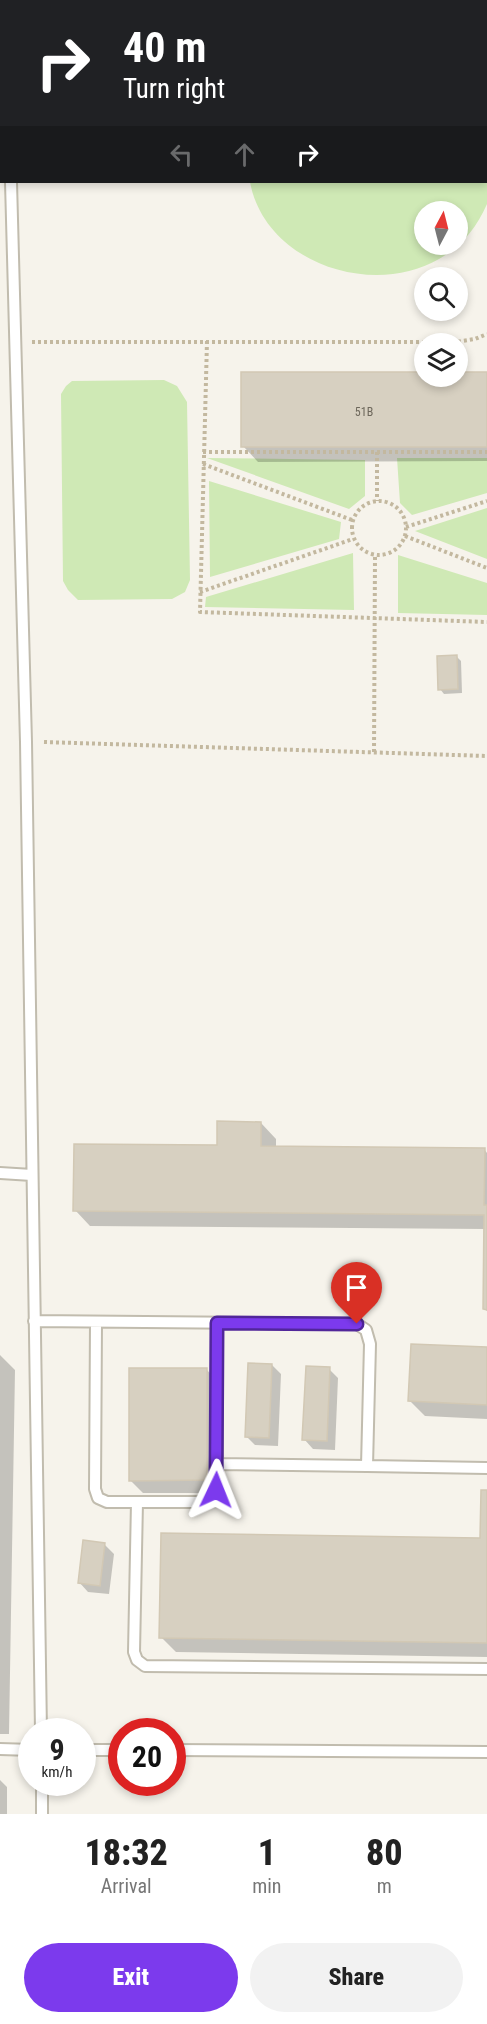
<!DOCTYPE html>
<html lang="en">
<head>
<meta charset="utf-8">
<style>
	:root { --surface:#fff; --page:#f2f2f2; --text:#222; --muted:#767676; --accent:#7c3aed }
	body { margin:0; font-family:"Roboto Condensed",sans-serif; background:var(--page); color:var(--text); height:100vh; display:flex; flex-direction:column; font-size:22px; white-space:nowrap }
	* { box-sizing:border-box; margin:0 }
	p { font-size:20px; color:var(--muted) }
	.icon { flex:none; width:33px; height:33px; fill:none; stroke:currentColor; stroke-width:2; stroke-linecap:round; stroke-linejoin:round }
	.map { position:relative; height:1814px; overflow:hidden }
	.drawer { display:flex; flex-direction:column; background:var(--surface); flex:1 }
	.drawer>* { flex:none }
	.hud { position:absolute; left:0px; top:0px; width:488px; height:183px; box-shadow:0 3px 9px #0003; background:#202124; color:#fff; overflow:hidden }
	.needle { width:39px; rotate:7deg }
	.fabs { position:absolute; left:414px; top:201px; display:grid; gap:12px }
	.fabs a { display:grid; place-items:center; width:54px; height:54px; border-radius:50%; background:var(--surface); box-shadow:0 3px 9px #0003; font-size:30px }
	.speed { position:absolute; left:18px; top:1718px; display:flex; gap:12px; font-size:30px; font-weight:700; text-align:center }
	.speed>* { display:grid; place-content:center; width:78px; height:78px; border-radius:50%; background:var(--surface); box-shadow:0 3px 9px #0003; line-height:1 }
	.speed small { font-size:15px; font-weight:400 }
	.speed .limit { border:9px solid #d22; background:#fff; color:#111 }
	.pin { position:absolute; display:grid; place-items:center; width:51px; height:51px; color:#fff; margin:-62px -26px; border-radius:50% 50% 50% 0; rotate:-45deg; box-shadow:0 0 6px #0007 }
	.pin .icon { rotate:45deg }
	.me { position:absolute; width:66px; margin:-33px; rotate:2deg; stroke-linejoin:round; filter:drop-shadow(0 0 4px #0008) }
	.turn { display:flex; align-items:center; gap:21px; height:126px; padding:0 24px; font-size:27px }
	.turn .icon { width:78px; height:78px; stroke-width:2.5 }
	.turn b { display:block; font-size:42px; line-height:51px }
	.lanes { display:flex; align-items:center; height:57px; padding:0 24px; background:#0003; justify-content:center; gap:30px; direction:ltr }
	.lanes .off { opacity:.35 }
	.eta { display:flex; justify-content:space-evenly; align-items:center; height:102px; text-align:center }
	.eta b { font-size:36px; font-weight:800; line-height:42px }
	.primary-button { display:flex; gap:12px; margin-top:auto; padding:12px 24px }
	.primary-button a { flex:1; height:69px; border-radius:36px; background:var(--accent); color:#fff; font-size:24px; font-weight:800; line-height:69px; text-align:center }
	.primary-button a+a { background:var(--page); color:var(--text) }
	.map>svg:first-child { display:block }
</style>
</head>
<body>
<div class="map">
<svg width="487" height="1814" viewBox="0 0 487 1814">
	<rect width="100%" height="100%" fill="#f6f3eb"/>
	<!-- green -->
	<path fill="#cfe9b5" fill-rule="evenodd" d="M248 0H487V204C477 227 462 246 439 259 372 298 265 263 250 182H486V2ZM424 212H458V244H424Z
		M164 380 177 386 187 402 190 580 185 592 172 599 78 600 68 590 63 581 61 394 66 386 72 381Z
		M207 458 365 460V496L349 509Z
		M397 458H487V493L412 515 400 503Z
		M209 481 341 522 339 539 210 577Z
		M487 508V559L415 531Z
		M353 553 354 610 205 607 206 597Z
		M398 555 487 583V615L398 613Z"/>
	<!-- shadow -->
	<path fill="#0003" d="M173 0H230V2H173Z
		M424 373V376H458V373H487V461L258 462 243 446 242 374Z
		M457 657 461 661 462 693 444 694 440 689Z
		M261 1123 276 1139V1148L484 1149 487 1153V1311L485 1309V1229L90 1226 75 1210 218 1147Z
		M487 1349V1419L425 1416 410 1401Z
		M0 1355 15 1370 9 1734H0Z
		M272 1365 281 1374 278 1446 255 1445 246 1436Z
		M329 1369 338 1378 335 1450 313 1449 304 1439Z
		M207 1370 219 1383V1493H143L130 1480Z
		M487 1491V1657L176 1652 161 1637 482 1540Z
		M105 1545 114 1554 109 1594 88 1592 79 1582Z
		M0 1780 7 1787V1814H0Z"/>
	<!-- building -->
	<path fill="#d7d0c1" stroke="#d2c8b4" stroke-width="1.5" d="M171 0H215V2H171Z
		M241 372H424V376H458V372H487V447H241Z
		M457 655 458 689 438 690 437 656Z
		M217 1121 261 1122V1146L485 1148 484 1205H487V1310L483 1309 484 1215 73 1211 74 1144 217 1145Z
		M411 1344 487 1347V1405L408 1401Z
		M248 1363 272 1364 269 1438 245 1437Z
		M306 1366 330 1367 327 1441 302 1440Z
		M129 1368H207V1480L129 1481Z
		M481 1490H487V1643L159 1638 161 1533 480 1538Z
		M83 1540 105 1543 100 1586 78 1583Z"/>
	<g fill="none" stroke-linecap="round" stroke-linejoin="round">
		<!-- service casing -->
		<g stroke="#c1bcae" stroke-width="14">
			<path id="service" d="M5 0V2
				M11 182 26 742 41 1731
				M0 1173 32 1175
				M34 1321 357 1324 366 1330 370 1344 367 1466 487 1468
				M96 1322 95 1489 98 1498 107 1502H205L214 1500 217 1464
				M217 1323V1464L367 1466
				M137 1502 134 1652 137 1660 145 1666 487 1669
				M0 1749 32 1750
				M82 1750H122
				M172 1750 487 1752
				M42 1782V1814"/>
		</g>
		<!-- path -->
		<path stroke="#c3b89f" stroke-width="4" stroke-dasharray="3 3" stroke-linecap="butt" d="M207 341 200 612 487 622
			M32 342H456L475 339 487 334
			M203 452H487
			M377 452V501
			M203 464 352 520
			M352 528a27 27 0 1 1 54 0a27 27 0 1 1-54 0Z
			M406 527 487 501
			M405 536 487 568
			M200 592 353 539
			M44 742 487 756
			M374 752 375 555"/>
		<!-- service -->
		<use href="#service" stroke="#fff" stroke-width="10"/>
	</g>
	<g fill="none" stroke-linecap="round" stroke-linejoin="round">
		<!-- route casing -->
		<g stroke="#51269a" stroke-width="15">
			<path id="route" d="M216 1490 217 1323 357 1324"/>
		</g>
		<!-- route -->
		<use href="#route" stroke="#7c3aed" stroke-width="10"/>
	</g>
	<g text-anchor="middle" stroke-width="6" stroke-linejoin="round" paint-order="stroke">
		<!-- number labels -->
		<g font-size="12" fill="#6d675b">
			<text x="364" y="416">51В</text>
		</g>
	</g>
</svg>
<div class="fabs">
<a><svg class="needle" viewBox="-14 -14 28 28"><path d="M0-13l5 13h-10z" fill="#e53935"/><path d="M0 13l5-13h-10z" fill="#767676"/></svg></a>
<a><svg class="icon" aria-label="search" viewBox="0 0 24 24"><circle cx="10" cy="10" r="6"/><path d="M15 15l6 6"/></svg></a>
<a><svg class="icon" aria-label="layers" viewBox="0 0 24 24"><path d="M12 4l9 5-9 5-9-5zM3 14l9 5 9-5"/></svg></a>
</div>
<div class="speed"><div>9<small>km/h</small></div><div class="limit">20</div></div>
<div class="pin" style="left:357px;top:1324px;background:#d93025"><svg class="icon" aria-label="arrive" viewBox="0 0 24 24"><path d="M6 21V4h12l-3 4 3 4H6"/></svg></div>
<svg class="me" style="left:216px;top:1490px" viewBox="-20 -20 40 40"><path d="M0-17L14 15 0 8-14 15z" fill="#7c3aed" stroke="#fff" stroke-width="4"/></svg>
<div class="hud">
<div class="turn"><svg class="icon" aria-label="right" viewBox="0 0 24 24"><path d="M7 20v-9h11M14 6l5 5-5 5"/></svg><div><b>40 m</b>Turn right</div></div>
<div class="lanes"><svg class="icon off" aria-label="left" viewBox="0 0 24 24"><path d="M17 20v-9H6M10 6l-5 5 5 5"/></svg><svg class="icon off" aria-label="ahead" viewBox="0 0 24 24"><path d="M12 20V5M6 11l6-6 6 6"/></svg><svg class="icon" aria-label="right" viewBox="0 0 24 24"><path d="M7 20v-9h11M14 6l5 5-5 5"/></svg></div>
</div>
</div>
<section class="drawer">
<div class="eta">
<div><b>18:32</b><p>Arrival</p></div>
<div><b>1</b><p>min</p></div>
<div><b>80</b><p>m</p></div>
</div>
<div class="primary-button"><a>Exit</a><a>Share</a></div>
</section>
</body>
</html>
